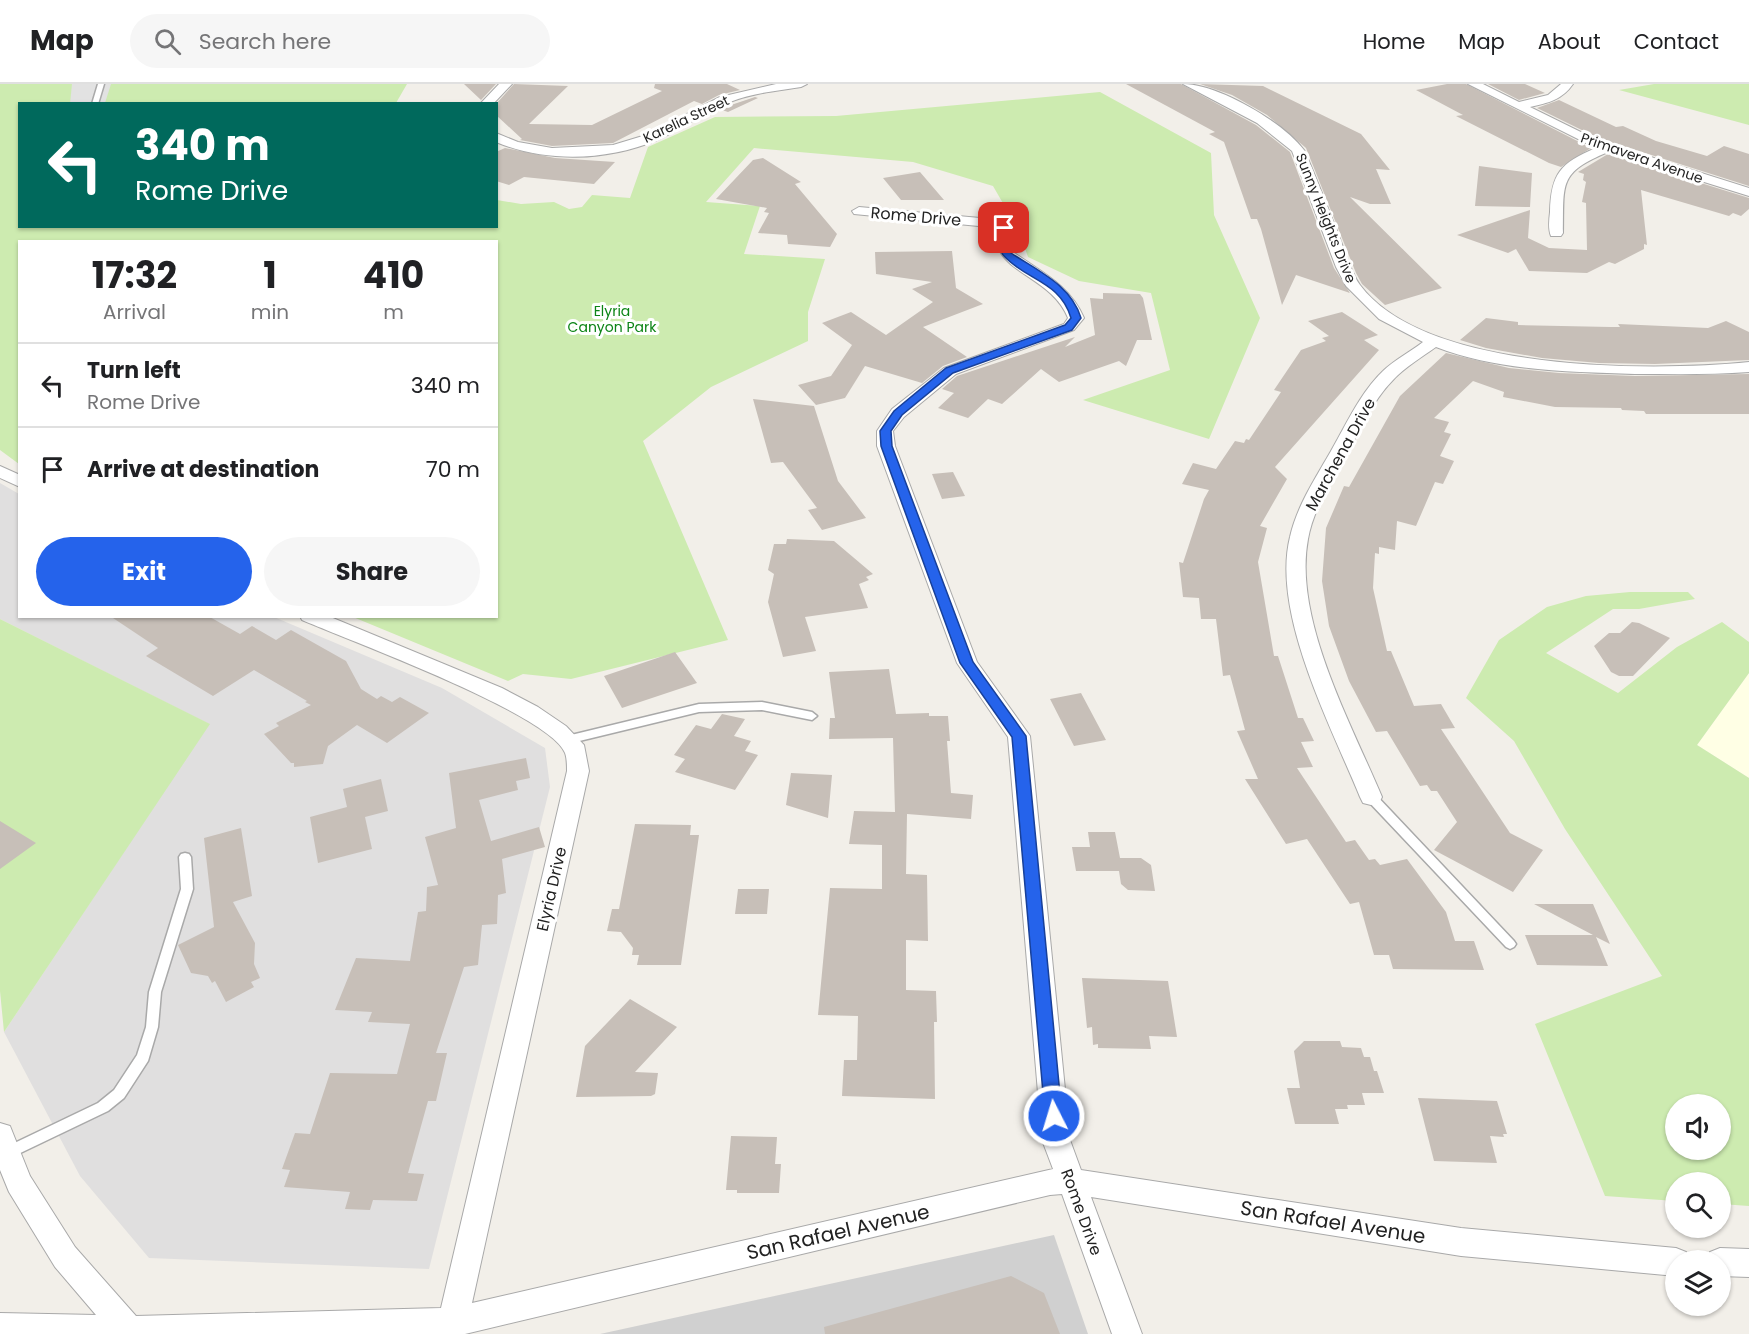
<!DOCTYPE html>
<html lang="en">
<head>
<meta charset="utf-8">
<style>
	:root { --surface:#fff; --page:#f6f6f6; --text:#202124; --muted:#757577; --line:#e0e0e0; --accent:#2563eb }
	body { margin:0; font-family:Poppins,sans-serif; background:var(--page); color:var(--text); height:100vh; display:flex; flex-direction:column; font-size:22px; white-space:nowrap }
	* { box-sizing:border-box; margin:0 }
	p { font-size:20px; color:var(--muted) }
	.icon { flex:none; width:33px; height:33px; fill:none; stroke:currentColor; stroke-width:2; stroke-linecap:round; stroke-linejoin:round }
	.map { position:relative; flex:1; overflow:hidden }
	.sheet { position:absolute; left:18px; top:156px; width:480px; height:378px; display:flex; flex-direction:column; background:var(--surface); border-radius:0px; box-shadow:0 2px 4px #0004 }
	.sheet>* { flex:none }
	.hud { position:absolute; left:18px; top:18px; width:480px; height:126px; border-radius:0px; box-shadow:0 2px 4px #0004; background:#00695c; color:#fff; overflow:hidden }
	.tools { position:absolute; left:1665px; top:1010px; display:grid; gap:12px }
	.tools a { display:grid; place-items:center; width:66px; height:66px; border-radius:50%; background:var(--surface); box-shadow:0 2px 4px #0004; font-size:30px }
	.pin { position:absolute; display:grid; place-items:center; width:51px; height:51px; color:#fff; margin:-26px; border-radius:12px; box-shadow:0 3px 9px #0006 }
	.me { position:absolute; width:66px; margin:-33px; rotate:355deg; stroke-linejoin:round; filter:drop-shadow(0 0 4px #0008) }
	.turn { display:flex; align-items:center; gap:21px; height:126px; padding:0 18px; font-size:27px }
	.turn .icon { width:78px; height:78px; stroke-width:2.5 }
	.turn b { display:block; font-size:42px; line-height:51px }
	.eta { display:flex; justify-content:space-evenly; align-items:center; height:102px; text-align:center }
	.eta b { font-size:36px; font-weight:700; line-height:42px }
	.action { display:flex; gap:12px; margin-top:auto; padding:12px 18px }
	.action a { flex:1; height:69px; border-radius:36px; background:var(--accent); color:#fff; font-size:24px; font-weight:700; line-height:69px; text-align:center }
	.action a+a { background:var(--page); color:var(--text) }
	ul { padding:0; list-style:none }
	li { display:flex; align-items:center; gap:18px; height:84px; padding:0 18px; border-top:2px solid var(--line) }
	li div { flex:1 }
	li b { display:block; font-size:22px }
	li em { font-style:normal }
	header { display:flex; align-items:center; gap:36px; box-sizing:border-box; height:84px; padding:0 30px; background:var(--surface); border-bottom:2px solid var(--line) }
	header strong { font-size:28px }
	nav { display:flex; gap:33px; margin-inline-start:auto; font-size:21px }
	.search { width:420px; height:54px; background:var(--page); display:flex; align-items:center; gap:15px; box-sizing:border-box; padding:0 21px; border-radius:33px; color:var(--muted); font-size:22px }
	.map>svg:first-child { display:block }
</style>
</head>
<body>
<header>
<strong>Map</strong>
<div class="search"><svg class="icon" aria-label="search" viewBox="0 0 24 24"><circle cx="10" cy="10" r="6"/><path d="M15 15l6 6"/></svg>Search here</div>
<nav><a>Home</a><a>Map</a><a>About</a><a>Contact</a></nav>
</header>
<div class="map">
<svg width="1749" height="1250" viewBox="0 0 1749 1250">
	<rect width="100%" height="100%" fill="#f2efe9"/>
	<!-- residential -->
	<path fill="#e0dfdf" d="M0 399 19 410 20 532 274 533 442 604 545 664 550 703 429 1185 149 1174 80 1092 4 948 209 640 0 535Z"/>
	<!-- education -->
	<path fill="#ffffe5" d="M1749 589V694L1697 661Z"/>
	<!-- religious -->
	<path fill="#d0d0d0" d="M1054 1151 1088 1250H600Z"/>
	<!-- grass -->
	<path fill="#cdebb0" fill-rule="evenodd" d="M0 0H407L396 19 20 20V142H496L497 116 521 120 554 118 569 125 582 123 592 111 630 114 648 63 715 33 836 32 1100 8 1211 69 1214 131 1260 234 1209 355 1083 316 1170 286 1151 209 1079 197 1028 173 1019 147 993 102 913 78 754 64 706 118 760 122 744 170 825 175 808 228V257L711 303 643 357 728 556 571 595 523 590 508 597 353 533 496 532V158H20L19 380 0 366Z
		M1654 0H1749V41L1619 6Z
		M1630 508H1688L1695 515 1639 525H1613L1546 569 1618 609 1677 563 1722 538 1749 558V589L1697 661 1749 694V1122L1721 1120 1720 1098H1676L1675 1117 1605 1112 1535 940 1662 892 1565 745 1514 657 1466 614 1499 556 1547 523 1586 512ZM1676 1020H1720V1065H1676Z
		M0 535 210 640 4 948 0 907Z"/>
	<!-- parking -->
	<path fill="#e2e2e2" d="M72 0H111L105 19 70 20Z"/>
	<!-- building -->
	<path fill="#c7bfb8" d="M464 0H496L481 16Z
		M514 0 568 2 529 40 592 41 662 7 654 4 655 0H727L740 6 719 11 702 20 694 17 613 59 552 62 520 56 522 55 496 31V20Z
		M1126 0H1181L1256 41 1290 68 1334 184 1350 209 1296 191 1282 221 1261 145 1257 135H1251L1224 58 1209 50 1215 48Z
		M1200 0 1263 2 1361 50 1390 86 1376 85 1391 120H1370L1350 113 1442 204 1385 221 1362 200 1356 189 1306 64 1267 31 1232 11Z
		M1447 0H1466L1591 64 1561 83 1549 79 1456 32 1463 31 1416 6Z
		M1488 0H1525L1545 9 1519 16Z
		M755 13 758 14 728 28 719 25Z
		M1559 16 1616 43 1623 42 1656 57 1707 72 1724 62 1749 70V102L1598 54 1537 24Z
		M505 64 555 74 615 78 594 100 524 93 509 101 496 97V68Z
		M1608 70 1749 114V125L1741 132 1733 129 1729 132 1641 106 1647 161 1644 160V165L1615 180 1609 178 1587 189 1529 187 1516 165 1508 169 1457 151 1530 126 1528 154 1549 164 1587 166 1586 119 1582 118 1586 98 1583 96 1584 90 1578 88Z
		M763 74 801 98 795 100 837 150 830 163 788 160 787 151 758 149 769 129 764 128 767 124 716 115 753 76Z
		M1479 82 1532 89 1530 123 1475 122Z
		M920 88 944 116H901L883 94Z
		M952 167 956 204 983 220 923 243 967 273 943 282 922 299 865 282 845 314 816 321 798 301 831 292 852 261 822 239 851 228 886 251 933 218 912 205 932 198 876 190 875 168Z
		M1103 209 1140 210 1143 214 1152 256H1137L1126 282 1119 277 1059 298 1041 285 1002 320 988 315 968 334 938 324 954 309 942 305 957 292 1075 253 1065 263 1095 251 1090 214 1103 215Z
		M1342 228 1378 251 1364 256 1379 266 1275 383 1287 395 1260 442 1267 444 1258 478 1274 572H1278L1298 634H1303L1314 657 1301 658 1313 683 1297 684 1346 758 1355 756 1369 776 1375 775 1380 781 1407 775 1446 828 1455 857H1474L1484 886 1393 885 1389 871H1374L1359 818 1350 820 1307 755 1286 760 1245 695H1258L1237 647 1245 646 1230 591 1223 592 1216 535H1201L1199 514 1183 513 1179 478 1183 479 1204 415 1209 406 1182 400 1193 379 1216 385 1235 357 1244 359 1246 355 1249 356 1281 308 1274 306 1301 266 1326 257 1322 254 1329 252 1308 237Z
		M1486 234 1518 238V241L1611 243H1620L1618 240 1708 244 1726 237 1749 248V276L1655 280 1599 279 1542 274 1486 264 1460 256Z
		M1446 269 1509 284 1559 289 1635 292 1749 290V330H1646L1644 327 1622 326 1621 324 1555 323 1503 313 1504 308 1473 297 1434 334 1449 338 1444 348 1451 350 1440 372 1454 377 1443 400 1435 398 1416 442 1397 437 1395 466 1379 463V470L1375 469 1373 504 1387 567H1391L1414 622 1441 620 1455 644 1441 645 1510 749 1543 766 1513 808 1434 766 1457 738 1437 707H1431L1427 701 1420 702 1387 647 1376 648 1349 597 1329 542 1322 497 1326 444 1344 402 1349 403 1400 312Z
		M753 315 814 322 838 397 866 434 822 446 808 426 817 424 783 378 771 379Z
		M953 388 965 412 942 415 932 390Z
		M787 455 834 457 873 490 866 493 869 496 859 500 868 524 805 533 816 567 783 573 768 518 774 490 768 486 774 460H786Z
		M110 532H208L240 550 252 542 276 556 291 546 346 577 361 605 377 615 381 612 392 618 400 613 429 629 387 659 357 641 328 662 323 680 294 683V679H291L264 650 279 642 276 639 311 621 305 618 307 617 254 586 213 612 146 572 158 564Z
		M1632 538 1639 539 1670 554 1633 592H1619L1611 588 1594 562 1609 549H1620Z
		M675 568 697 599 622 624 604 592Z
		M889 585 896 630 929 629V632H948L950 657H947L951 709 973 711 971 735 907 730 906 790 927 791 928 857 906 856V906L936 907 937 938H934L935 1015 842 1012 844 976H857L858 932 818 931 830 804 882 805V761L849 760 854 727 895 728 893 654 829 655 830 634H835L829 588Z
		M1081 609 1106 656 1074 662 1050 615Z
		M722 630 745 635 734 652 751 657 745 667 758 671 735 706 675 688 685 675 674 671 696 641 711 645Z
		M526 674 530 694 516 697 518 706 479 716 491 757 539 743 545 763 502 775 506 809 498 811 497 840 482 841 478 881 464 883 436 969H447L436 1017H428L408 1089 424 1090 417 1117 373 1116 370 1126 345 1125 350 1108 284 1103 290 1086 282 1085 295 1049 310 1050 330 989 397 990 410 940 368 938 372 928 335 926 356 874 410 877 418 828 426 827 427 803 438 801 425 753 456 744 449 689Z
		M791 689 832 691 828 734 786 721Z
		M381 695 388 727 365 733 372 765 318 779 310 733 347 723 343 705Z
		M0 737 36 759 0 785Z
		M635 740 691 741 690 751H699L681 881H637L639 871H632L633 864 621 848 607 847 612 825H619Z
		M241 744 252 812 233 818 255 859 254 880 260 894 251 898 254 903 226 918 215 897 212 899 208 892 191 889 178 861 214 843 204 754Z
		M1088 748H1115L1120 774H1141L1151 781 1155 807 1128 806 1121 800 1119 787H1076L1072 763H1090Z
		M738 805H769L767 830H735Z
		M1534 820H1593L1610 860 1596 853 1608 882 1537 881 1525 851H1593Z
		M1082 894 1168 897 1177 953 1149 952 1151 965 1098 964V960L1093 961 1092 943 1087 944Z
		M630 915 677 943 635 988 658 989 655 1010 651 1012 576 1013 585 962Z
		M1304 957H1340L1342 963 1361 964 1364 973H1370L1374 987H1377L1384 1009H1362L1365 1021H1347L1348 1025H1335L1339 1040H1295L1287 1004H1300L1294 967Z
		M1418 1014 1497 1017 1507 1050H1503L1504 1053 1490 1052 1497 1079 1434 1077Z
		M731 1052 777 1053 775 1080H781L779 1109H737V1106H726Z
		M1011 1192 1044 1209 1060 1250H825L824 1243Z"/>
	<g fill="none" stroke-linecap="round" stroke-linejoin="round">
		<!-- service casing -->
		<g stroke="#a9a9a9" stroke-width="3">
			<path id="service" d="M98 0H104L98 20H92Z
				M762 618 812 628 817 632 812 636 762 626 699 628 567 660 562 656 567 652 699 620Z
				M1371 709 1375 710 1514 857 1516 860 1514 863 1510 865 1506 863 1367 716 1365 713 1367 710Z
				M185 769 189 770 191 773 193 805 161 908 158 943 148 977 124 1014 108 1027 12 1073 7 1075 2 1073 0 1069 2 1065 98 1019 114 1006 137 971 146 943 149 908 181 805 179 773 181 770Z"/>
		</g>
		<!-- minor casing -->
		<g stroke="#a9a9a9" stroke-width="2">
			<path id="minor" d="M499 0H512L493 20H480Z
				M776 0H807L801 3C777 7 752 9 730 18 704 28 682 45 657 56 607 77 546 79 496 58V49L518 58 552 64 613 61 646 51 720 13Z
				M1183 0C1218 0 1283 38 1304 66 1317 95 1328 125 1340 155 1346 170 1350 187 1360 201 1425 288 1649 288 1749 278V288C1711 291 1673 290 1635 290 1569 288 1499 287 1436 263 1422 273 1405 283 1393 296 1372 317 1360 347 1345 373 1331 398 1313 426 1308 455 1293 535 1351 639 1382 713L1379 719 1371 721 1363 719 1360 713C1331 642 1271 529 1290 453 1297 422 1315 395 1331 367 1346 341 1360 309 1383 287 1394 276 1410 268 1423 258L1379 235 1346 202 1336 183 1292 67 1257 39Z
				M1468 0H1483L1519 18 1548 11 1561 0H1573C1562 16 1548 19 1530 23L1597 56 1749 104V112L1608 68C1558 89 1564 99 1563 149L1561 152H1551C1548 145 1549 136 1550 128 1551 90 1560 79 1596 64Z
				M859 123 991 135 1009 141 1015 151 1011 161 1013 168C1041 188 1070 201 1084 234L1074 246 956 290 904 333 893 347 895 362 977 578 1030 652 1070 1056 1081 1086 1461 1144 1676 1164 1686 1168 1690 1176H1676V1192L1461 1172 1091 1113 1142 1250H1112L1062 1110 1050 1111 465 1250H0V1229L96 1231 55 1183 9 1108 0 1086V1039L10 1042 30 1092 75 1163 136 1232 441 1224 567 687C567 682 567 674 565 669 550 630 348 556 302 536L300 532H328L502 604 538 623 566 642 584 661 589 687 472 1219 1053 1085 1042 1056 1008 653 957 579 877 362V347L892 325 944 284 1064 240 1068 234C1053 196 1006 190 997 161L1001 151 999 147 989 143 854 130 852 127Z
				M0 382 20 391V403L0 394Z
				M1720 1164 1749 1165V1193L1720 1192V1176H1706L1710 1168Z"/>
		</g>
		<!-- service -->
		<use href="#service" fill="#fff" fill-rule="evenodd"/>
		<!-- minor -->
		<use href="#minor" fill="#fff" fill-rule="evenodd"/>
	</g>
	<!-- route -->
	<path fill="#2563eb" stroke="#184099" stroke-width="1.5" d="M1004 141 1013 151 1009 161 1011 169C1038 187 1071 201 1081 234L1072 246 953 289 902 331 891 347 892 362 973 578 1026 652 1062 1032 1060 1038 1054 1040 1047 1038 1045 1032 1012 653 960 579 881 362 880 347 894 327 946 284 1065 241 1071 234C1060 197 1027 197 1004 172 998 166 1001 158 1004 151L999 144Z"/>
	<g text-anchor="middle" stroke-width="6" stroke-linejoin="round" paint-order="stroke">
		<!-- far-street labels -->
		<g font-size="14" fill="#222" stroke="#fff">
			<text transform="translate(686 35) rotate(-25)" y="5">Karelia Street</text>
			<text transform="translate(1642 74) rotate(19)" y="5">Primavera Avenue</text>
			<text transform="translate(1326 134) rotate(68)" y="5">Sunny Heights Drive</text>
		</g>
		<!-- far-park labels -->
		<g font-size="14" fill="#0c8416" stroke="#fff">
			<text x="612" y="232">Elyria<tspan x="612" dy="16">Canyon Park</tspan></text>
		</g>
		<!-- street labels -->
		<g font-size="16" fill="#222" stroke="#fff">
			<text transform="translate(916 132) rotate(5)" y="6">Rome Drive</text>
			<text transform="translate(1340 370) rotate(-61)" y="6">Marchena Drive</text>
			<text transform="translate(551 805) rotate(-77)" y="6">Elyria Drive</text>
			<text transform="translate(1082 1128) rotate(70)" y="6">Rome Drive</text>
		</g>
		<!-- near-street labels -->
		<g font-size="20" fill="#222" stroke="#fff">
			<text transform="translate(1333 1138) rotate(9)" y="7">San Rafael Avenue</text>
			<text transform="translate(838 1148) rotate(-13)" y="7">San Rafael Avenue</text>
		</g>
	</g>
</svg>
<div class="tools">
<a><svg class="icon" aria-label="sound" viewBox="0 0 24 24"><path d="M4 9h4l5-4v14l-5-4H4zM17 9q2 3 0 6"/></svg></a>
<a><svg class="icon" aria-label="search" viewBox="0 0 24 24"><circle cx="10" cy="10" r="6"/><path d="M15 15l6 6"/></svg></a>
<a><svg class="icon" aria-label="layers" viewBox="0 0 24 24"><path d="M12 4l9 5-9 5-9-5zM3 14l9 5 9-5"/></svg></a>
</div>
<div class="pin" style="left:1004px;top:144px;background:#d93025"><svg class="icon" aria-label="arrive" viewBox="0 0 24 24"><path d="M6 21V4h12l-3 4 3 4H6"/></svg></div>
<svg class="me" style="left:1054px;top:1032px" viewBox="-20 -20 40 40"><circle r="17" fill="#2563eb" stroke="#fff" stroke-width="3"/><path d="M0-11L8 9 0 5-8 9z" fill="#fff"/></svg>
<div class="hud">
<div class="turn"><svg class="icon" aria-label="left" viewBox="0 0 24 24"><path d="M17 20v-9H6M10 6l-5 5 5 5"/></svg><div><b>340 m</b>Rome Drive</div></div>
</div>
<section class="sheet">
<div class="eta">
<div><b>17:32</b><p>Arrival</p></div>
<div><b>1</b><p>min</p></div>
<div><b>410</b><p>m</p></div>
</div>
<ul>
<li><svg class="icon" aria-label="left" viewBox="0 0 24 24"><path d="M17 20v-9H6M10 6l-5 5 5 5"/></svg><div><b>Turn left</b><p>Rome Drive</p></div><em>340 m</em></li>
<li><svg class="icon" aria-label="arrive" viewBox="0 0 24 24"><path d="M6 21V4h12l-3 4 3 4H6"/></svg><div><b>Arrive at destination</b></div><em>70 m</em></li>
</ul>
<div class="action"><a>Exit</a><a>Share</a></div>
</section>
</div>
</body>
</html>
